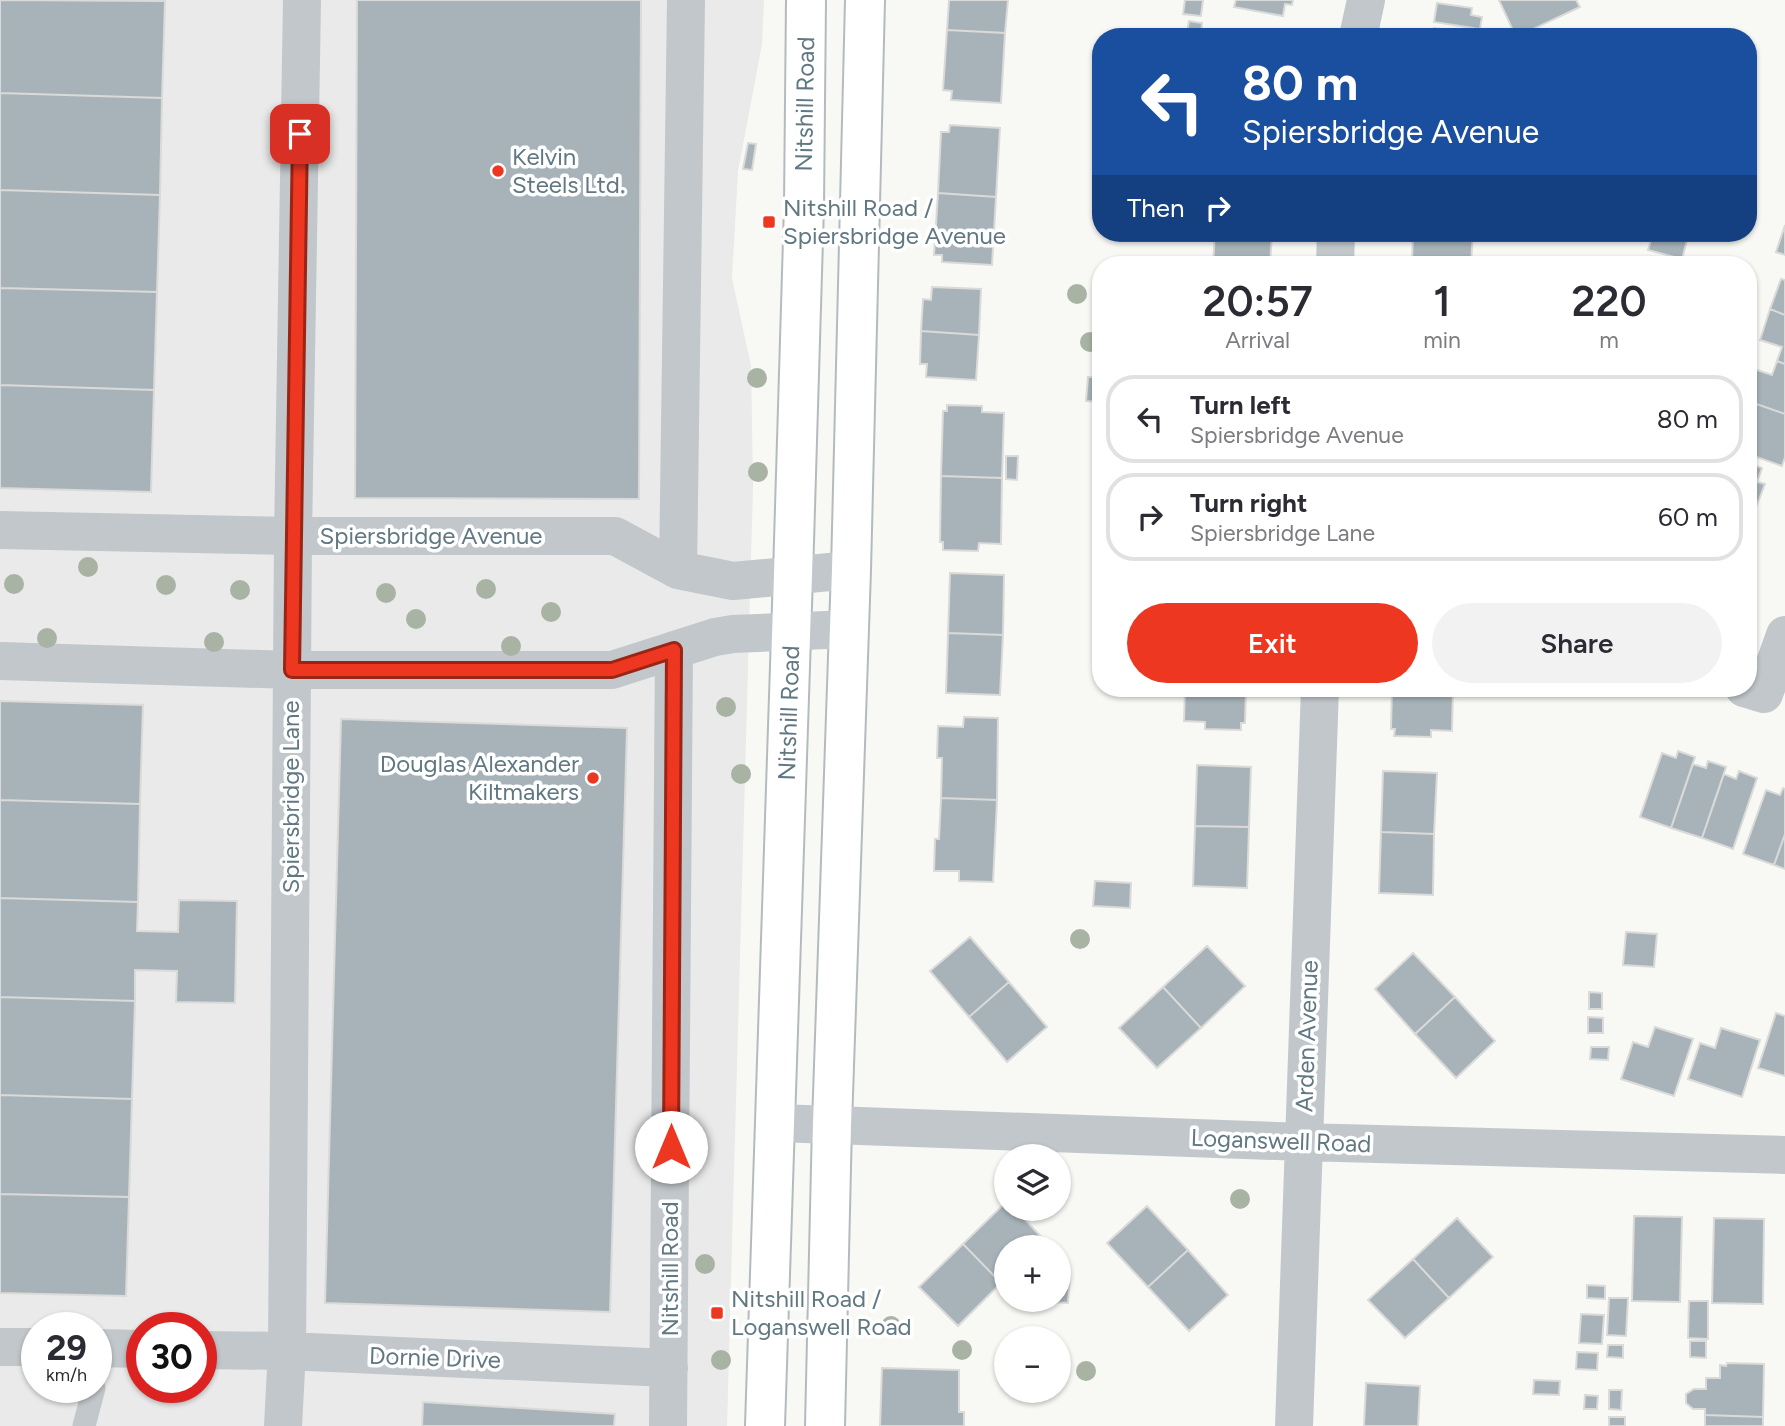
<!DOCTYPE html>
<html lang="en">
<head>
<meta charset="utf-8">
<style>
	:root { --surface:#fff; --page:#f2f2f3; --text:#2b2b33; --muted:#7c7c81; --line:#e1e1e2; --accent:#ee3720 }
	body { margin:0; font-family:Figtree,sans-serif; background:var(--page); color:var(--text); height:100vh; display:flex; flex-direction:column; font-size:26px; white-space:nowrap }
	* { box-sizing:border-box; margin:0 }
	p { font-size:23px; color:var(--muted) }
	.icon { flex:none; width:38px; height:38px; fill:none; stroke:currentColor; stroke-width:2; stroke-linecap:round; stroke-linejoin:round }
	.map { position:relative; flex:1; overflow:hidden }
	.details { position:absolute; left:1092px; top:256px; width:665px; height:441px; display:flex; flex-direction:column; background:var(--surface); border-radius:28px; box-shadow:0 2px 5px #0004 }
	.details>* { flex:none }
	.guide { position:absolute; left:1092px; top:28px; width:665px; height:214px; border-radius:28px; box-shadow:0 2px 5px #0004; background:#1a4fa0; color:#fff; overflow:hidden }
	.buttons { position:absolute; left:994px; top:1144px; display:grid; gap:14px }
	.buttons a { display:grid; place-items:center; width:77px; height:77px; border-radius:50%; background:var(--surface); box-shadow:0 2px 5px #0004; font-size:35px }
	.speed { position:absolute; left:21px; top:1312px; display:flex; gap:14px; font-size:35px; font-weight:700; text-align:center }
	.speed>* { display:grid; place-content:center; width:91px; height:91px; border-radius:50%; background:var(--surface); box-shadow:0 2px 5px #0004; line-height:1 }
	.speed small { font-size:18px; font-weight:400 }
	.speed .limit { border:10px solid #d22; background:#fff; color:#111 }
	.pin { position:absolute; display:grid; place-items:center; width:60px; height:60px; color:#fff; margin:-30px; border-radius:14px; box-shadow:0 4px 10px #0006 }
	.me { position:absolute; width:77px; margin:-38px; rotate:0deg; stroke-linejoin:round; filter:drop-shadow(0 0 5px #0008) }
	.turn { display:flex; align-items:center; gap:24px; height:147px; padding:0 35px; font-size:32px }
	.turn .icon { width:91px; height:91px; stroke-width:2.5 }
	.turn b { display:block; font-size:49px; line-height:60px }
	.then { display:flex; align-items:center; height:66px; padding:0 35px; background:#0003; gap:14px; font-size:26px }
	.eta { display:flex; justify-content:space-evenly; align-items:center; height:119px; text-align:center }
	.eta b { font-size:42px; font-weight:600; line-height:49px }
	.action { display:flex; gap:14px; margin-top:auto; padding:14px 35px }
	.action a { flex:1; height:80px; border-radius:42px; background:var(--accent); color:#fff; font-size:28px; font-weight:600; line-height:80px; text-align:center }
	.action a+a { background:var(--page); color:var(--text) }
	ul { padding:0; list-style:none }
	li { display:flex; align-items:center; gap:21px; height:88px; margin:0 14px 10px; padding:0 21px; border:4px solid var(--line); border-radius:28px }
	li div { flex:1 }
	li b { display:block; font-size:26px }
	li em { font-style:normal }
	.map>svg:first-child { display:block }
</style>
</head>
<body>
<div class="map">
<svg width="1785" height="1426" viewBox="0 0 1785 1426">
	<rect width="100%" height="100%" fill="#f8f8f5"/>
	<!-- built -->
	<path fill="#e9eae9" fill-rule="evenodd" d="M0 0H764L762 44 738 171 732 278 751 366 753 486 727 1426H0ZM37 1328H96V1388H37ZM142 1328H201V1388H142Z"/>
	<!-- building -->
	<path fill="#a7b3b8" stroke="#dadad8" stroke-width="2" d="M0 0 165 1 162 98 0 93Z
		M357 0H641L639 499 355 498Z
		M949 0H1008L1005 33 947 30Z
		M1185 0H1203L1201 16 1183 14Z
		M1236 0H1293L1292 5 1285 4 1283 16 1234 7Z
		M1499 0H1576L1580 7 1516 37Z
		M1437 3 1472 8 1471 15 1482 17 1480 29 1434 22Z
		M1189 21 1202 23 1201 34 1187 32Z
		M1434 28 1481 35 1432 37Z
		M947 30 1005 33 1001 103 951 100 952 91 943 90Z
		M0 93 162 98 160 195 0 190Z
		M950 125 1000 128 996 197 938 193 941 132H949Z
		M748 143 756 144 752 170 743 169Z
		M0 190 160 195 157 292 0 288Z
		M938 193 996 197 992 265 942 262V255H934Z
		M1785 225V255L1776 252Z
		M1215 233 1272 235 1270 264H1213Z
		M1413 233H1473L1471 264H1412Z
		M1653 233H1689L1682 259 1648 250Z
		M1781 279 1785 280V315L1770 309Z
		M932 287 981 289 979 335 921 331 923 299 931 300Z
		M0 288 157 292 154 390 0 385Z
		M1770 309 1785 315V364L1777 361 1782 347 1760 340Z
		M921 331 979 335 976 380 926 377 927 364H920Z
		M1777 361 1785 364V414L1748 401V375L1751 368 1772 375Z
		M1088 377H1101V402L1086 401Z
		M0 385 154 390 151 492 0 488Z
		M1748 401 1785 414V457L1782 466 1748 454 1750 436H1748Z
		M947 405 982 406V412L1004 413 1002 478 941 476 943 411H947Z
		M1006 456H1018L1017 480 1006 479Z
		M1748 463 1762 468 1757 482 1765 484 1756 507 1748 506Z
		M941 476 1002 478 1001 544 979 543 978 551 943 550V542H940Z
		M950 573 1004 575 1003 635 948 633Z
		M948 633 1003 635 1000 695 946 693Z
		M1185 688H1246L1245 723H1241V730L1205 729V722L1184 721Z
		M1392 688H1453L1452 731 1431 730V737L1394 736 1395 729H1391Z
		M0 701 143 705 140 804 0 800Z
		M964 717 998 718 997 800 941 798 942 758H937L938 726 963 727Z
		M341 719 627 728 610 1312 325 1303Z
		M1678 751 1695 757 1671 828 1640 817 1662 753 1676 758Z
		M1708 761 1726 767 1702 838 1671 828 1693 764 1706 768Z
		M1197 765 1251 767 1249 827 1195 826Z
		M1383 771 1437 773 1434 834 1381 832Z
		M1739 771 1757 778 1733 849 1702 838 1724 774 1736 779Z
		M1783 788 1785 789V834L1774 865 1743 854 1766 790 1780 795Z
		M941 798 997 800 993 882 959 881V871H934L935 839H939Z
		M0 800 140 804 138 902 0 898Z
		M1195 826 1249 827 1247 888 1193 886Z
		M1381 832 1434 834 1433 895 1379 893Z
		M1785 834V869L1774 865Z
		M1095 881 1131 883 1130 908 1093 906Z
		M0 898 138 902 137 931 178 932 179 900 237 901 235 1003 176 1002 177 971 135 970V1001L0 997Z
		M1626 932 1657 934 1654 967 1623 965Z
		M970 937 1009 982 969 1017 930 971Z
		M1207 946 1245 986 1201 1028 1163 987Z
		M1413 953 1455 997 1415 1034 1375 989Z
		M1009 982 1047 1027 1007 1062 969 1017Z
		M1163 987 1201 1028 1157 1068 1119 1028Z
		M1589 992 1602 993V1009H1589Z
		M0 997 135 1001 132 1099 0 1095Z
		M1455 997 1495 1041 1456 1078 1415 1034Z
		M1776 1013 1785 1016V1076L1758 1068Z
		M1588 1017 1603 1018V1033H1588Z
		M1655 1027 1693 1039 1674 1096 1621 1079 1633 1042 1648 1047Z
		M1721 1028 1760 1040 1742 1097 1688 1079 1700 1043 1715 1048Z
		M1591 1047H1609L1608 1060 1590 1059Z
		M0 1095 132 1099 129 1197 0 1194Z
		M0 1194 129 1197 126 1296 0 1293Z
		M1006 1202V1209H1015L1045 1241 1038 1248H1006V1278L1001 1283 963 1244Z
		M1147 1206 1188 1250 1148 1287 1107 1243Z
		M1634 1216 1682 1217 1680 1302 1632 1301Z
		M1457 1218 1493 1257 1449 1298 1413 1259Z
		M1714 1218 1764 1219 1763 1304 1712 1303Z
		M963 1244 1001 1283 958 1326 919 1287Z
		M1188 1250 1228 1295 1189 1331 1148 1287Z
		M1413 1259 1449 1298 1405 1338 1368 1300Z
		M1059 1272H1070L1068 1303 1049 1302 1059 1300Z
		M1587 1285 1605 1286V1299L1587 1298Z
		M1609 1298H1628L1626 1336 1607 1335Z
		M1689 1301H1708V1339L1688 1338Z
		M1581 1314 1604 1315 1602 1344 1579 1343Z
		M1690 1341H1706V1358L1690 1357Z
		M1608 1345H1623V1358L1607 1357Z
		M1577 1352 1598 1353 1597 1370 1576 1369Z
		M1727 1363 1764 1364 1763 1417 1705 1415V1409H1693L1686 1403V1394L1694 1389H1706V1378H1720V1365L1726 1366Z
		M882 1368 959 1370V1412H964V1426H880Z
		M1534 1380 1560 1381 1559 1395 1533 1394Z
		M1366 1383 1420 1386 1418 1426H1364Z
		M1609 1390H1622L1621 1410 1609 1409Z
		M1585 1395 1598 1396 1597 1409H1584Z
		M423 1402 615 1414 614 1426H422Z
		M1705 1415 1763 1417V1426H1705Z
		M1609 1417H1625V1426H1609Z"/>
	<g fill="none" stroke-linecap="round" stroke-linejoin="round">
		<!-- primary casing -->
		<g stroke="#b4bbbe" stroke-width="42">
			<path id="primary" d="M765 1426 793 575 804 206 806 0
				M825 1426 832 1124 851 570 865 0"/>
		</g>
		<!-- service -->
		<path stroke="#c1c7ca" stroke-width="23" d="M84 1426 94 1388"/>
		<!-- minor -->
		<path stroke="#c1c7ca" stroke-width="38" d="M1358 37 1366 0
			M1335 264 1336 233
			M0 530 293 536H615L678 570 733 581 851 570
			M678 570 686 0
			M0 661 292 670H612L715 637 733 634 849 629
			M1744 688 1764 694 1785 635
			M777 1123 1303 1142 1785 1155
			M0 1347H37
			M96 1348 142 1349
			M201 1350 287 1351 669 1368
			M283 1426 287 1351 293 536 302 0
			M668 1426 674 650
			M1294 1426 1320 688"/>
		<!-- primary -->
		<use href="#primary" stroke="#fff" stroke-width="38"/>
	</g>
	<!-- trees -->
	<g fill="#a9b3a4">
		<circle cx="1077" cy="294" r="10"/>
		<circle cx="1090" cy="342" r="10"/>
		<circle cx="757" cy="378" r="10"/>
		<circle cx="758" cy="472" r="10"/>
		<circle cx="88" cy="567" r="10"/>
		<circle cx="14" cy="584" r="10"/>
		<circle cx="166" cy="585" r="10"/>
		<circle cx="486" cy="589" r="10"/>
		<circle cx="240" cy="590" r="10"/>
		<circle cx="386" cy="593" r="10"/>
		<circle cx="551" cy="612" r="10"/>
		<circle cx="416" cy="619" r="10"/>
		<circle cx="47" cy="638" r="10"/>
		<circle cx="214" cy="642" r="10"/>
		<circle cx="511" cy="646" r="10"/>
		<circle cx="726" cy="707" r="10"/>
		<circle cx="741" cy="774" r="10"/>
		<circle cx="1080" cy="939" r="10"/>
		<circle cx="1240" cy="1199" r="10"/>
		<circle cx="705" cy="1264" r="10"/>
		<circle cx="891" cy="1326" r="10"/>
		<circle cx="962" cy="1350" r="10"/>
		<circle cx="721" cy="1360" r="10"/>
		<circle cx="1086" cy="1371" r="10"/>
	</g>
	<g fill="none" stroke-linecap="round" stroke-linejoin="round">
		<!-- route casing -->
		<g stroke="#9b2415" stroke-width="18">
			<path id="route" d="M300 134 292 670H612L674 650 671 1147"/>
		</g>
		<!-- route -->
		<use href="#route" stroke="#ee3720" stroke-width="12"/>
	</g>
	<!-- markers -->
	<g fill="#ee3720" stroke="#fff" stroke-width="2.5">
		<circle cx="498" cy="171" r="7"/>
		<rect x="762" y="215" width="14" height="14" rx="3.5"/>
		<circle cx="593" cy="778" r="7"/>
		<rect x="710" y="1306" width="14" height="14" rx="3.5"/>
	</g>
	<g text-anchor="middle" stroke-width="7" stroke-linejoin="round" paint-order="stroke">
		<!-- street labels -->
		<g font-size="24" fill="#617882" stroke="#fff">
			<text transform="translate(805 104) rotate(-89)" y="8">Nitshill Road</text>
			<text x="431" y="544">Spiersbridge Avenue</text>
			<text transform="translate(789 713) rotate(-88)" y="8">Nitshill Road</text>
			<text transform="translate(291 797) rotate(-90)" y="8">Spiersbridge Lane</text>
			<text transform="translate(1307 1036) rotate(-88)" y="8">Arden Avenue</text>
			<text transform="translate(1281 1141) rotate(2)" y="8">Loganswell Road</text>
			<text transform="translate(670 1269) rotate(-90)" y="8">Nitshill Road</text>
			<text transform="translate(435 1358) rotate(2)" y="8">Dornie Drive</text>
		</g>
		<!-- poi labels -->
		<g font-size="24" fill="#617882" stroke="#fff" text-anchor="start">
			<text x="512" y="165">Kelvin<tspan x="512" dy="28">Steels Ltd.</tspan></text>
			<text x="783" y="216">Nitshill Road /<tspan x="783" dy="28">Spiersbridge Avenue</tspan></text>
			<text x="579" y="772" text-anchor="end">Douglas Alexander<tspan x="579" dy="28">Kiltmakers</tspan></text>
			<text x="731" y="1307">Nitshill Road /<tspan x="731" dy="28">Loganswell Road</tspan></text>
		</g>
	</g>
</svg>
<div class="buttons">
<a><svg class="icon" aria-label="layers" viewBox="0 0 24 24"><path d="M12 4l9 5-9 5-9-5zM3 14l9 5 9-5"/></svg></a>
<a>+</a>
<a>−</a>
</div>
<div class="speed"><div>29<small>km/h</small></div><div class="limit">30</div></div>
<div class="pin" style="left:300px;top:134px;background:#d93025"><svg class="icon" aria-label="arrive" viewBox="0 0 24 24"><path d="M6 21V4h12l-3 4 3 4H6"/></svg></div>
<svg class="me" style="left:671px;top:1147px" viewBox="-20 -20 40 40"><circle r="19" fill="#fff"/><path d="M0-13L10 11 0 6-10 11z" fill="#ee3720"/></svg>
<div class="guide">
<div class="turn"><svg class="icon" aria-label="left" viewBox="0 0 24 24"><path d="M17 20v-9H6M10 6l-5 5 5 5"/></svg><div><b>80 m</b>Spiersbridge Avenue</div></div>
<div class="then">Then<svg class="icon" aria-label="right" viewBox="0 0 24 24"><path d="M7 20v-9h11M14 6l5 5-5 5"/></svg></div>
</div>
<section class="details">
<div class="eta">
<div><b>20:57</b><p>Arrival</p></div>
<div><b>1</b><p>min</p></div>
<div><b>220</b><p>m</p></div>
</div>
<ul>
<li><svg class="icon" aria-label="left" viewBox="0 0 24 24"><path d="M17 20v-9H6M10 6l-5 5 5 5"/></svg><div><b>Turn left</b><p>Spiersbridge Avenue</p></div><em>80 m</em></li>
<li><svg class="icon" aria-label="right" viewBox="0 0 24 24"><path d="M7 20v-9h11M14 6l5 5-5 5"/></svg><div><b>Turn right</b><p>Spiersbridge Lane</p></div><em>60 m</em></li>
</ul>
<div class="action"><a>Exit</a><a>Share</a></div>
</section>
</div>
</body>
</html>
